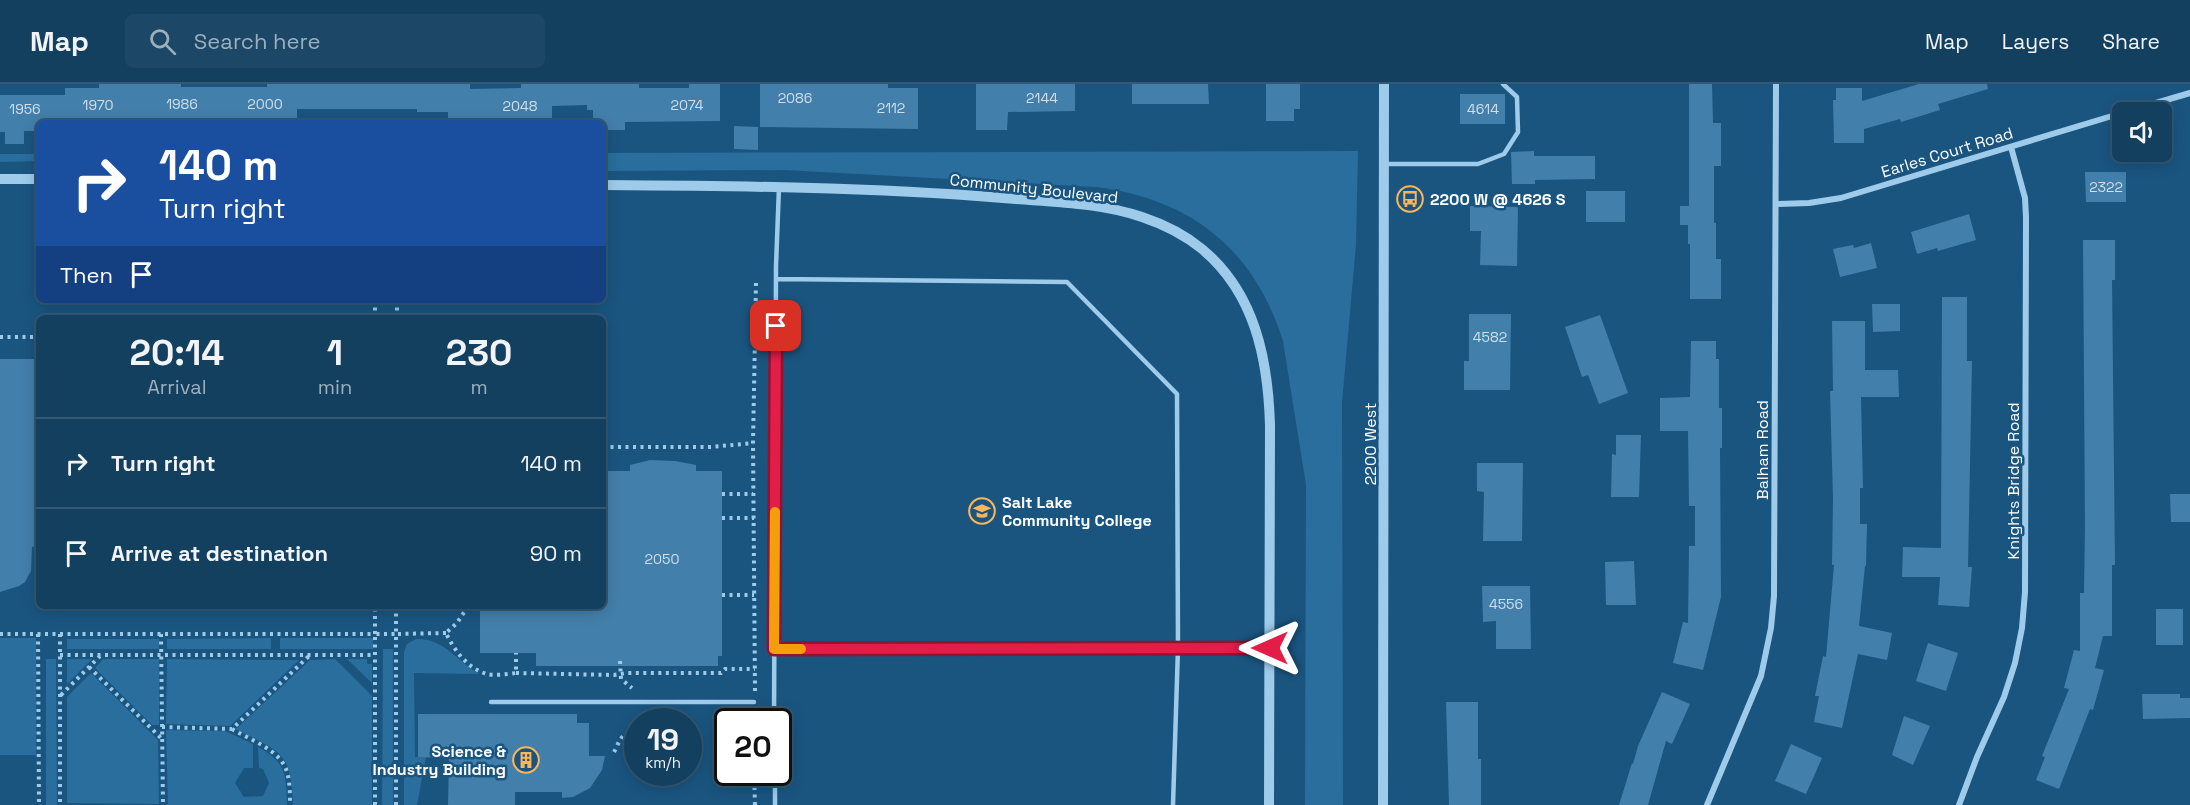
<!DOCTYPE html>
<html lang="en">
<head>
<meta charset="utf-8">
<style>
	:root { --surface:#144060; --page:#1d4766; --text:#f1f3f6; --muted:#9dafbd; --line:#335975 }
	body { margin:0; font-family:"Space Grotesk",sans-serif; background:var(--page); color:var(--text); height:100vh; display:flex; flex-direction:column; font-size:22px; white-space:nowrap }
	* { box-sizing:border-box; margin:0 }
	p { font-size:20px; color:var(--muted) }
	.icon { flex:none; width:33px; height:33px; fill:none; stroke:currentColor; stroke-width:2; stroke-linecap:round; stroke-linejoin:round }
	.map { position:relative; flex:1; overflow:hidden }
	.drawer { position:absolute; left:36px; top:231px; width:570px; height:294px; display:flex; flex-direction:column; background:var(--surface); border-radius:9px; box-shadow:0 3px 15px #0003,0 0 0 2px var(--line) }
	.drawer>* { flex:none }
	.top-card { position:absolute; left:36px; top:36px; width:570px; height:183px; border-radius:9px; box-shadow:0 3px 15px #0003,0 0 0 2px var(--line); background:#1a4fa0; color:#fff; overflow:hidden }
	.tools { position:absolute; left:2112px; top:18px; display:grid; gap:12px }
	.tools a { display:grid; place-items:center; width:60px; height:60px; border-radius:9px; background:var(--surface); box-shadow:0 3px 15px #0003,0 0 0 2px var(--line); font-size:30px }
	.speed { position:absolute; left:624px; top:624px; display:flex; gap:12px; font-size:30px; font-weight:700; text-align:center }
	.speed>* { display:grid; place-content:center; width:78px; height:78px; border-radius:50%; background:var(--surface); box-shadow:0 3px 15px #0003,0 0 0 2px var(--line); line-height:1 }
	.speed small { font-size:15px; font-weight:400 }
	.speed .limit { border:3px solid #111; border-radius:9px; background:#fff; color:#111 }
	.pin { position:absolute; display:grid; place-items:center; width:51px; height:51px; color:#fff; margin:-26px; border-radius:12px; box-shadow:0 3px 9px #0006 }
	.me { position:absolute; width:66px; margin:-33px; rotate:270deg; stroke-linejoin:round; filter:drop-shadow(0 0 4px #0008) }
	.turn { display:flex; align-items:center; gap:21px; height:126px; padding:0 24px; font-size:27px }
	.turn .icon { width:78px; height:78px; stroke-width:2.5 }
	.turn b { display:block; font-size:42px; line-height:51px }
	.then { display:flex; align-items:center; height:57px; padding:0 24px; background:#0003; gap:12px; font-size:22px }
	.eta { display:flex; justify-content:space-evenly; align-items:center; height:102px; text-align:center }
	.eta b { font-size:36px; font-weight:700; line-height:42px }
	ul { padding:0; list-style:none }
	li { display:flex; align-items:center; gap:18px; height:90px; padding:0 24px; border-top:2px solid var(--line) }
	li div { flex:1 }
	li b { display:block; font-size:22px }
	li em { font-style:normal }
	header { display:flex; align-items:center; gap:36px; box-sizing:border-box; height:84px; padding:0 30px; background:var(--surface); border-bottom:2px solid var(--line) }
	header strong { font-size:28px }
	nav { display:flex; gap:33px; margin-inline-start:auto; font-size:21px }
	.search { width:420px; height:54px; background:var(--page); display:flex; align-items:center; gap:15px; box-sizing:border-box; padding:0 21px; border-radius:9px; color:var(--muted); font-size:22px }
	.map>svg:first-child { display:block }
</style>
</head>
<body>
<header>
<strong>Map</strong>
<div class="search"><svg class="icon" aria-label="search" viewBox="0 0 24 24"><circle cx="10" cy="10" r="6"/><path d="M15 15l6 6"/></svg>Search here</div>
<nav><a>Map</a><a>Layers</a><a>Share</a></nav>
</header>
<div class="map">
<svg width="2190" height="721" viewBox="0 0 2190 721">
	<rect width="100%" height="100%" fill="#1a5580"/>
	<!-- green -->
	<path fill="#296e9d" d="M1358 67 1356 160 1342 319 1343 721H1305L1306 401 1283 257C1254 165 1191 115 1096 103L785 86 603 87V69Z
		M0 70H39V77L0 78Z
		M0 554H36V671H0Z
		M271 554V565H167V555Z
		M280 554H373V565H280Z
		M67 555H159V565H67Z
		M416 555C442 553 458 577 479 590L414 589 415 673H426L417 721H404V568L407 560Z
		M383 565H393V721H382Z
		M46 575H56L57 721H46Z
		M67 575H92L67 600Z
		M103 575H159V641H152L95 584Z
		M167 575 299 576 230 642 166 640Z
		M335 575 372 612V721H293C291 666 281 669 236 645L310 576Z
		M347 575H367V580H372V599Z
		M91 589 158 656 159 720 67 719V613Z
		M166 646 225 647 253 660V684H244L235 699 244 713 263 712 269 699 263 685 259 684 258 663C287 679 286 691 287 721H168Z"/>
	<!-- building -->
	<path fill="#437fab" d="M99 0H181V3H267V0H470V5L521 4V0H639V4H689V0H720V37L625 38V46H603V39H593V26H587V21L552 22V39H448V28H417V25H297V37L170 39V36H131V38L39 39V47H24V60H5V48H0V11H65V4H99Z
		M760 0H888V4H918V45L760 43Z
		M976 0H1075V27L1008 28 1007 46H976Z
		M1132 0H1208L1209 20H1132Z
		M1266 0H1300V25H1294V37H1266Z
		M1689 0H1712L1713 39H1721V82H1714V139H1716V175H1721V215H1690V160H1688V141H1680V122H1689Z
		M1919 0H1987L1988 5 1938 20 1940 26 1901 38 1900 35 1864 45V59H1834L1833 16H1836V4H1862V17Z
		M1460 10H1505V40H1460Z
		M734 42 758 43V66L734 65Z
		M1534 67V72H1595V95L1535 96V100H1512L1511 68Z
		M2085 88H2126V118H2086Z
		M1586 107H1625V138H1586Z
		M1470 122 1518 123 1517 182 1480 181 1481 147H1470Z
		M1969 130 1976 156 1938 167 1937 164 1917 170 1911 148Z
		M2083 156H2115V196H2112L2115 481H2112V552H2103L2095 584 2104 586 2093 626 2090 625 2059 705 2036 696 2045 673 2042 672 2069 605 2064 604 2074 566 2080 567V509H2084L2085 442Z
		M1871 159 1877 184 1840 193 1833 165 1853 161 1854 164Z
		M1942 213H1967V277H1972L1968 483H1972L1969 523 1938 521 1940 493H1902L1903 463 1941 464Z
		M1872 220H1900V247L1873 248Z
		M1469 230H1511L1510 306H1464V277H1469Z
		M1600 231 1628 309 1599 320 1588 291 1582 293 1565 243Z
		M1832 237H1865V286H1898L1899 313H1861L1863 404H1860V440H1867L1866 482H1865L1859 542 1892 549 1887 576 1858 570 1842 644 1814 638 1819 612H1815L1823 572 1826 573 1834 481H1832L1833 415 1830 307H1833Z
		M1691 257H1716V275H1719V324H1722V364H1720L1721 513 1703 586 1673 579 1683 538 1688 539 1689 462H1695V422H1689L1688 347H1660V314L1690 313Z
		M0 275H34L35 383H39V461L32 463 31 487 25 498 19 502 0 508Z
		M1616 351H1641L1639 413H1611L1612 370 1616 371Z
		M650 376 675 377 696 381V387H722V572H718V582H536V569H480V522H603L604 387H630V381Z
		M1477 379H1523L1522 457H1483L1484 408 1477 407Z
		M2170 410H2190V438H2171Z
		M1634 477 1636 521H1606L1605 478Z
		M1482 502H1530L1531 565H1496V537L1483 538Z
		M2156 525H2183V561H2156Z
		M1928 559 1958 569 1946 607 1916 597Z
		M1662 608 1690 620 1672 660 1666 657 1648 721H1619L1632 679 1633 680 1638 662Z
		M2142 610H2180V614H2190V634L2143 635Z
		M1446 618H1478V675H1481V721H1449Z
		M418 630H577V639H589V672H605L602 686 590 704 573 713 562 714V708H515V721H448L449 674 418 673Z
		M1904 632 1930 642 1913 681 1892 671Z
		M1791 660 1822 674 1806 710 1775 697Z"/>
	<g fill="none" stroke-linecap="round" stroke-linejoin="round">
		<!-- path -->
		<path stroke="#9ecbea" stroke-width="4" stroke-dasharray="3 4.5" stroke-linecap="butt" d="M375 216V234
			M397 234V216
			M0 253H39
			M603 363H711L753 359
			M722 410H753
			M722 434H754
			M722 511H754
			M396 522V550L446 549
			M468 522 457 539 446 549C454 566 468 585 487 590 495 592 508 590 516 589V569
			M0 550H375V522
			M38 550 39 721
			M60 550V721
			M161 550 163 721
			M60 571H375
			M620 577 621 595 632 604
			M89 583 161 654
			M516 589 614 591 626 589H721L725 585H755
			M755 607 753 359 756 199
			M61 611 100 572
			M669 638 671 629
			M162 643 232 645 309 572
			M232 645C250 656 281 666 287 688 290 698 290 710 290 721
			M614 668C620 657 622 645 638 648
			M754 688 755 721
			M375 721V550H396V721"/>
		<!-- service -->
		<path stroke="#9ecbea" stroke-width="4.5" d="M1385 80H1478L1504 70 1518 48 1517 13 1503 0
			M777 195 1067 198 1177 310 1178 564 1173 721
			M774 565 1270 564
			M491 618H754
			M774 638 776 182 779 103
			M775 688V721"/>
		<!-- minor -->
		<path stroke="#9ecbea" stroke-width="6" d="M2125 28 2190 9
			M1776 120 1809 119 1841 114 2122 29
			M1707 721 1761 592 1771 544 1774 512 1776 0
			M1959 721 1977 673 2004 613 2015 579 2022 544 2025 508 2026 133 2025 114 2011 63"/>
		<!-- tertiary -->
		<path stroke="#9ecbea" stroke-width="10" d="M0 95H39
			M603 101C736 102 870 103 1003 114 1049 118 1098 118 1142 133 1163 140 1185 151 1202 165 1255 209 1268 275 1270 341L1269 721
			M1383 721 1384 0"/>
	</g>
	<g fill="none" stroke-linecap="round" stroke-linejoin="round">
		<!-- route casing -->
		<g stroke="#92132f" stroke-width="15">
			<path id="route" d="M776 242 774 565 1270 564"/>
		</g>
		<!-- route -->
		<use href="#route" stroke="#e11d48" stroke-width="10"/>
		<!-- slow -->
		<path stroke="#f59e0b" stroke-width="10" d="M775 428 774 565H801"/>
	</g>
	<!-- icons -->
	<defs>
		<g id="bus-ring" transform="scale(1.35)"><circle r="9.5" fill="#1a5580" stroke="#fcb65a" stroke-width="1.5"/><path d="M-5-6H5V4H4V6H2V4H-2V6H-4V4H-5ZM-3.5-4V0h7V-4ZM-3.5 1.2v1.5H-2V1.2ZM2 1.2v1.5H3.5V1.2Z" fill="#fcb65a"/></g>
		<g id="university-ring" transform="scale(1.35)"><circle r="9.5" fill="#1a5580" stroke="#fcb65a" stroke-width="1.5"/><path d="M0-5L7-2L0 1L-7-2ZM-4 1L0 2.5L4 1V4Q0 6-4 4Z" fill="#fcb65a"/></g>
		<g id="building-ring" transform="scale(1.35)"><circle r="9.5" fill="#1a5580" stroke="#fcb65a" stroke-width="1.5"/><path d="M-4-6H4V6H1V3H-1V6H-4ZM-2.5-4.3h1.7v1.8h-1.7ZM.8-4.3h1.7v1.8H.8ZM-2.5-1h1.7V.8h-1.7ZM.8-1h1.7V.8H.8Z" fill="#fcb65a"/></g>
	</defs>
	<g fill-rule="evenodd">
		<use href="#bus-ring" x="1410" y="115"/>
		<use href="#university-ring" x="982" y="427"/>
		<use href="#building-ring" x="526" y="676"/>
	</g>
	<g text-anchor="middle" stroke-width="5" stroke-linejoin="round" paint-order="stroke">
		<!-- number labels -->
		<g font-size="14" fill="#d0dfea">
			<text x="795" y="19">2086</text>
			<text x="1042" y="19">2144</text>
			<text x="182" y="25">1986</text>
			<text x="265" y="25">2000</text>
			<text x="98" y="26">1970</text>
			<text x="687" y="26">2074</text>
			<text x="520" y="27">2048</text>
			<text x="891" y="29">2112</text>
			<text x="25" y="30">1956</text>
			<text x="1483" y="30">4614</text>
			<text x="2106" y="108">2322</text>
			<text x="1490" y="258">4582</text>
			<text x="662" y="480">2050</text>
			<text x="1506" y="525">4556</text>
		</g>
		<!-- street labels -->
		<g font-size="16" fill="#fff" stroke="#1a5580">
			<text transform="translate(1947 68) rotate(-17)" y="6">Earles Court Road</text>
			<text transform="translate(1034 104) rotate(6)" y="6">Community Boulevard</text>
			<text transform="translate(1370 360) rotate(-90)" y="6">2200 West</text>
			<text transform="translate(1762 366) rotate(-90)" y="6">Balham Road</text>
			<text transform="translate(2013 397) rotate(-90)" y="6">Knights Bridge Road</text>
		</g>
		<!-- poi labels -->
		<g font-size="16" font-weight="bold" fill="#fff" stroke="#1a5580" text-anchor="start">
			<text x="1430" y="121">2200 W @ 4626 S</text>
			<text x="1002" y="424">Salt Lake<tspan x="1002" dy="18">Community College</tspan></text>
			<text x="506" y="673" text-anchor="end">Science &amp;<tspan x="506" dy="18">Industry Building</tspan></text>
		</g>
	</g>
</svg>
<div class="tools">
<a><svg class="icon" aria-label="sound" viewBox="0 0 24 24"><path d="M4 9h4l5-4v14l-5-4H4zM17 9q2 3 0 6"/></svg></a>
</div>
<div class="speed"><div>19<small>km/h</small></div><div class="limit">20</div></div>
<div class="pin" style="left:776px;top:242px;background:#d93025"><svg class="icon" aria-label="arrive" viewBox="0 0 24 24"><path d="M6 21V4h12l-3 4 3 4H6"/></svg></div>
<svg class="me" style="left:1270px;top:564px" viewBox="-20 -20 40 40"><path d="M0-17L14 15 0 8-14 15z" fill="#e11d48" stroke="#fff" stroke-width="4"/></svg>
<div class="top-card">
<div class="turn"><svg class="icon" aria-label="right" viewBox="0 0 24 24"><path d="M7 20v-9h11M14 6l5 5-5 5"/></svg><div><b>140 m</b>Turn right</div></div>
<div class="then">Then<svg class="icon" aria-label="arrive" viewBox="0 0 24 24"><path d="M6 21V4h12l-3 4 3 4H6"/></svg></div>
</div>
<section class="drawer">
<div class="eta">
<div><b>20:14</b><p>Arrival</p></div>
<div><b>1</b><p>min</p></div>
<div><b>230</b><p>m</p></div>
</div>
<ul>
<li><svg class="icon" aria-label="right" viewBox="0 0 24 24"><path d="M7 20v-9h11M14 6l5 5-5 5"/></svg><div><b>Turn right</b></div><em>140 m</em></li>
<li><svg class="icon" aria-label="arrive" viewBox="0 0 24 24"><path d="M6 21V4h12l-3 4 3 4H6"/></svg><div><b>Arrive at destination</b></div><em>90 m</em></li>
</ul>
</section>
</div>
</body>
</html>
